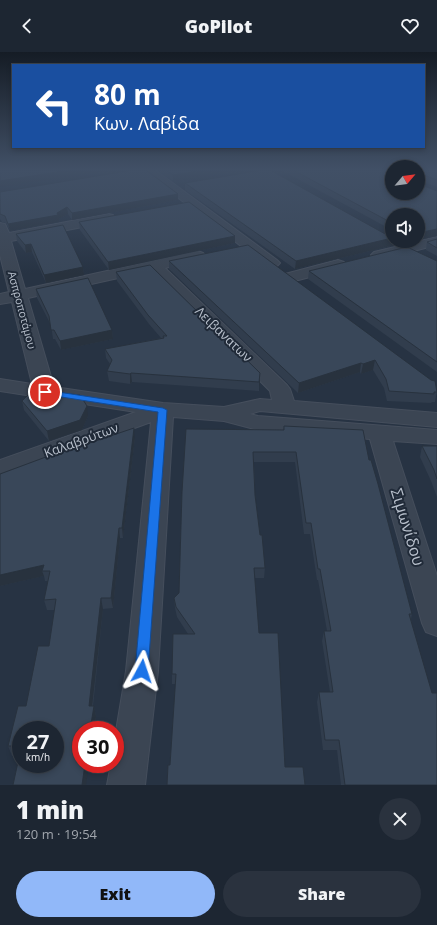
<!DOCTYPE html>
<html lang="en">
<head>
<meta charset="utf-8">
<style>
	:root { --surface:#1d2632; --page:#2a323e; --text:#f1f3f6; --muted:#a0a5ac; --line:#3b434d; --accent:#91b8f9 }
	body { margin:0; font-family:"Open Sans",sans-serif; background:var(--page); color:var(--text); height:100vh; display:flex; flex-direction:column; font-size:15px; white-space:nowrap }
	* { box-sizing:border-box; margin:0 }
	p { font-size:13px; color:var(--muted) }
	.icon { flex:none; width:22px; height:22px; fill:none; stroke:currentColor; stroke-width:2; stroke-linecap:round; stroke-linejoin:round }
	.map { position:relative; height:733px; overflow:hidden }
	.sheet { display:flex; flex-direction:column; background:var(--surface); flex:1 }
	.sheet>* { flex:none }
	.hud { position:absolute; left:12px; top:12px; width:413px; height:84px; border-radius:0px; box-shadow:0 2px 6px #0003,0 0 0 1px var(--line); background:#1a4fa0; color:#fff; overflow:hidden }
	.needle { width:26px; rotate:61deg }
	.fabs { position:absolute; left:385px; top:108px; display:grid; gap:8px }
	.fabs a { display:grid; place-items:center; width:40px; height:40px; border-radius:50%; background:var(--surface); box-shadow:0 2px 6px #0003,0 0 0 1px var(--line); font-size:20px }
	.speed { position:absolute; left:12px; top:669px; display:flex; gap:8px; font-size:20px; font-weight:700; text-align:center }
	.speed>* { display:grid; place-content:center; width:52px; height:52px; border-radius:50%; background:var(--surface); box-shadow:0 2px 6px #0003,0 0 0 1px var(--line); line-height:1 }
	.speed small { font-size:10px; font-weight:400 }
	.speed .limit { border:6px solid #d22; background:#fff; color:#111 }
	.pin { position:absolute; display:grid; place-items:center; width:34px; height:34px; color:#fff; margin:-17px; border:2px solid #fff; border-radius:50%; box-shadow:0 1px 4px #0007 }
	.me { position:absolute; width:44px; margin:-22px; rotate:5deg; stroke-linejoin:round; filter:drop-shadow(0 0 3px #0008) }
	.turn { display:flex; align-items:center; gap:14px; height:84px; padding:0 16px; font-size:18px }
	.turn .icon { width:52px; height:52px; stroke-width:2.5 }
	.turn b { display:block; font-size:28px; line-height:34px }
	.round { display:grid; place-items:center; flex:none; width:42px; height:42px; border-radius:21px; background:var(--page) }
	.head { display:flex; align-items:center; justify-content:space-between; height:68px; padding:0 16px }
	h1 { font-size:24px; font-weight:800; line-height:30px }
	.primary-button { display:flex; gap:8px; margin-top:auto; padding:8px 16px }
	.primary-button a { flex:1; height:46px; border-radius:24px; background:var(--accent); color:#111; font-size:16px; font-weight:800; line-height:46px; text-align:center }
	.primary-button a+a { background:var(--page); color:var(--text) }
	header { display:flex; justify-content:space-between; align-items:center; height:52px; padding:0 16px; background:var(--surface); font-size:18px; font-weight:800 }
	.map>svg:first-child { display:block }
</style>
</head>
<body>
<header><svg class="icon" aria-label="back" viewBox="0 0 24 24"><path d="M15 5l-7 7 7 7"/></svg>GoPilot<svg class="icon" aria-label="heart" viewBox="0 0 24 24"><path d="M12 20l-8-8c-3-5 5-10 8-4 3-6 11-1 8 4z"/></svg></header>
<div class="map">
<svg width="437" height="733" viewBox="0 0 437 733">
	<rect width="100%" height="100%" fill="#273343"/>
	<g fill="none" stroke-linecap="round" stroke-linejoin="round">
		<!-- minor casing -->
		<g stroke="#454e5c" stroke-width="2">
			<path id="minor" d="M142 118H155L277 208 280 211 277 214 272 216 267 214Z
				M108 162 113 163 115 166 113 169 11 189 25 237 198 199 203 201 206 204 203 207 165 216 287 333 290 337 294 349 437 361V375L260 359 250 362 258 364 437 378V392L393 389 437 524V584L426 580 422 571 370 387 258 378 224 369 173 365 158 619 145 733H107L111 712H115V685L126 619 151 370 0 425V408L136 360 0 339V327L32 332 12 250 0 252V242L9 240 0 203V171L5 172 9 181ZM150 219 270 339 272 348 260 347 224 355 163 351 54 335 28 246Z
				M437 185V193L379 208 374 206 371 203 374 200Z
				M338 208 344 210 346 213 344 216 291 230 285 228 283 225 285 222Z"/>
		</g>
		<!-- minor -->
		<use href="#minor" fill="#3b4553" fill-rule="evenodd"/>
	</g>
	<!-- wall -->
	<path fill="#313d4d" d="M157 118H241L173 129Z
		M281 118H390L392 141 418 118H437V135L418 128 419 132 437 139V184L418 188 392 163V178Z
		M185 131 387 183 392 189H396V191L395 193 295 217 185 138Z
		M0 140 178 148 72 168 68 162 59 167V170L10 179 6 171 2 170 0 167Z
		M79 170 235 191 109 218 80 178Z
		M16 182 83 215 84 223 46 231 32 200 26 201 17 189Z
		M437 187V204L426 198 427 190Z
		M169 209 437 339 435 350H432L431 351 387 349 384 336 373 318 361 322 360 320 298 341 169 217Z
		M437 209V320L308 227 309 219Z
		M116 220 260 321 259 339 132 330 130 332 109 329 107 319 110 312 106 306 105 297 161 286 149 272 117 229Z
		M36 237 112 278 113 287 61 298 55 287H53L51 273 37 246Z
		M22 349 88 364 82 378 49 389 24 358Z
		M284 374 369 408 412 562 411 567 437 733H341L337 698H323L317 650 319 640H330L322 589 324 579H327L318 528H317L310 482H304L295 410H254L255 443 260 483 265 516 264 526H255L170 713 176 632H172V622L188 582 177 565 175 556 174 546 179 541 182 440 283 378Z
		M135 386 123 486H120L113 556 103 557 93 654H94L96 664 94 678H81L19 704H12L8 694 26 654 49 594 55 558H47L44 548 48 529H45L44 524 0 534 60 400 59 394 70 398Z
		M422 394H437V445L431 429 420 405Z"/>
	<!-- shaded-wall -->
	<path fill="#28323e" d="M70 118H110L0 135V129Z
		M204 118H241L173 129V123Z
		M178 142V148L72 168V161Z
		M67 155 68 162 59 167V170L10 179 8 172 57 161Z
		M437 177V184L418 188V181Z
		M235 184V191L109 218 108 210Z
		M392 186V189H396L395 193 295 217 296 209Z
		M31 192 32 200 26 201 25 193Z
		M83 215 84 223 46 231 44 223Z
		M112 278 113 287 61 298 60 289Z
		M375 308 373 318 361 322 363 312Z
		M361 311 360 320 298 341 299 331Z
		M131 321 132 330 130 332V322Z
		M260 321V331L259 339V330Z
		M87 354 88 364 82 378 49 389 47 379Z
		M134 376 135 386 123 486 122 476Z
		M68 391 70 401 63 400Z
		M119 476 120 486 113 556 111 546Z
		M44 513 42 519 44 524 0 534V523Z
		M101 546 103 557 91 664 89 654Z
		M94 654 96 664 94 678H90Z
		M85 712H89L86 733H82Z"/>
	<!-- building -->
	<path fill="#394759" stroke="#28323e" d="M0 118H70L0 129Z
		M133 118H146L178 142 72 161 67 155 57 161 58 163 8 172 5 164 0 162V140Z
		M166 118H204L173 123Z
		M262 118H270L387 183H392V186L296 209 185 131Z
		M293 118H390L392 119V141H418V122L419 132 437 139V177L418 181V163H392V171Z
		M418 118H437V128L418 121Z
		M189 150 235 184 108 210 79 170Z
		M63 173 83 215 44 223 31 192 25 193 16 182Z
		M437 187V196L427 190Z
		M248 193 431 328 435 329 437 340H434V342L389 339 386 327 375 308 363 312 361 311 299 331 169 209Z
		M407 195 437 209V310L309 219Z
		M150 213 260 321 259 330 131 321 130 322 107 319 112 308 105 297 164 286 163 284H167L148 263 116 220Z
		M88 226 112 278 60 289 54 278H51L49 264 36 237Z
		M33 338 80 343 87 354 80 368 47 379 22 349Z
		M284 374 363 378 369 408H371L378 432 412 562H409L432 641H437V733H345L339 688H325L319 640H333L324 579H331L320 517H318L311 471H306L296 400H253L255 443 260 483H262L265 516H254L259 581H278L285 715H303L305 733H167L168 713H170L176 622H172L173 582H195L176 555 174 546 179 541 182 440 186 377 284 378Z
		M134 376 122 476H119L111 546H101L89 654H94L90 678H81V712H85L82 733H13L21 696V712H55V678H21V694H8L18 654H26L38 594H49L56 547 44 548 50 519H42L44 513 0 523V422L62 399 59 394 68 391 63 400Z
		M422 394H437V427L434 418Z"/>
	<!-- sky -->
	<linearGradient id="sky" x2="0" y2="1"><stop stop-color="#151c25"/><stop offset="0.53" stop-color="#415066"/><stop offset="1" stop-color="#415066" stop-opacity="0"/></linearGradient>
	<rect width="437" height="221" fill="url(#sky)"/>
	<!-- route -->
	<path fill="#1a73e8" stroke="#114b97" d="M45 338 163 356 167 358 148 619 146 623 142 625 137 623 135 619 158 360 42 342 40 340Z"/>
	<g text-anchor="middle" stroke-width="4" stroke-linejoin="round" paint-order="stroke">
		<!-- far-street labels -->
		<g font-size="11" fill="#b8c0cc" stroke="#202a38">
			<text transform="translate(22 258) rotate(75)" y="4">Ασπροποτάμου</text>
		</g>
		<!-- street labels -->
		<g font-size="13" fill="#b8c0cc" stroke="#202a38">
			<text transform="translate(224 282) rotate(44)" y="5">Λειβανατων</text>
			<text transform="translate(81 388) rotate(-20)" y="5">Καλαβρύτων</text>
		</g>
		<!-- near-street labels -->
		<g font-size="16" fill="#b8c0cc" stroke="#202a38">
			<text transform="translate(408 475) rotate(73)" y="6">Σιμωνίδου</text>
		</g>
	</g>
</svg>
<div class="fabs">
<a><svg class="needle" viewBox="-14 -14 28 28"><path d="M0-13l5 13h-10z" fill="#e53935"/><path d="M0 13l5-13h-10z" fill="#a0a5ac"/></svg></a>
<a><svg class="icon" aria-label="sound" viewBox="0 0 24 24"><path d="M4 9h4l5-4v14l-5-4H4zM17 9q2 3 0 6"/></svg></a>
</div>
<div class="speed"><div>27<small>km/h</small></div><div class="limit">30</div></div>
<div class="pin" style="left:45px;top:340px;background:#d93025"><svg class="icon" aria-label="arrive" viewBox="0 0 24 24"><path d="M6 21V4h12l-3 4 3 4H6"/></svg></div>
<svg class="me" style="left:142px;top:619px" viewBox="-20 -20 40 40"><path d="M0-17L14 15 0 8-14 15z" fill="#1a73e8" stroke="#fff" stroke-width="4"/></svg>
<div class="hud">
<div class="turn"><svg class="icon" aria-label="left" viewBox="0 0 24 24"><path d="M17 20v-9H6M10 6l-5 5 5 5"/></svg><div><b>80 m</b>Κων. Λαβίδα</div></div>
</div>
</div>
<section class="sheet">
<div class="head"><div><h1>1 min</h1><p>120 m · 19:54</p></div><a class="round"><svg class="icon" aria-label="close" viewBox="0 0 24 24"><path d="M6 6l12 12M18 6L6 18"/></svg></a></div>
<div class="primary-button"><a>Exit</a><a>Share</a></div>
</section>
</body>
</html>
